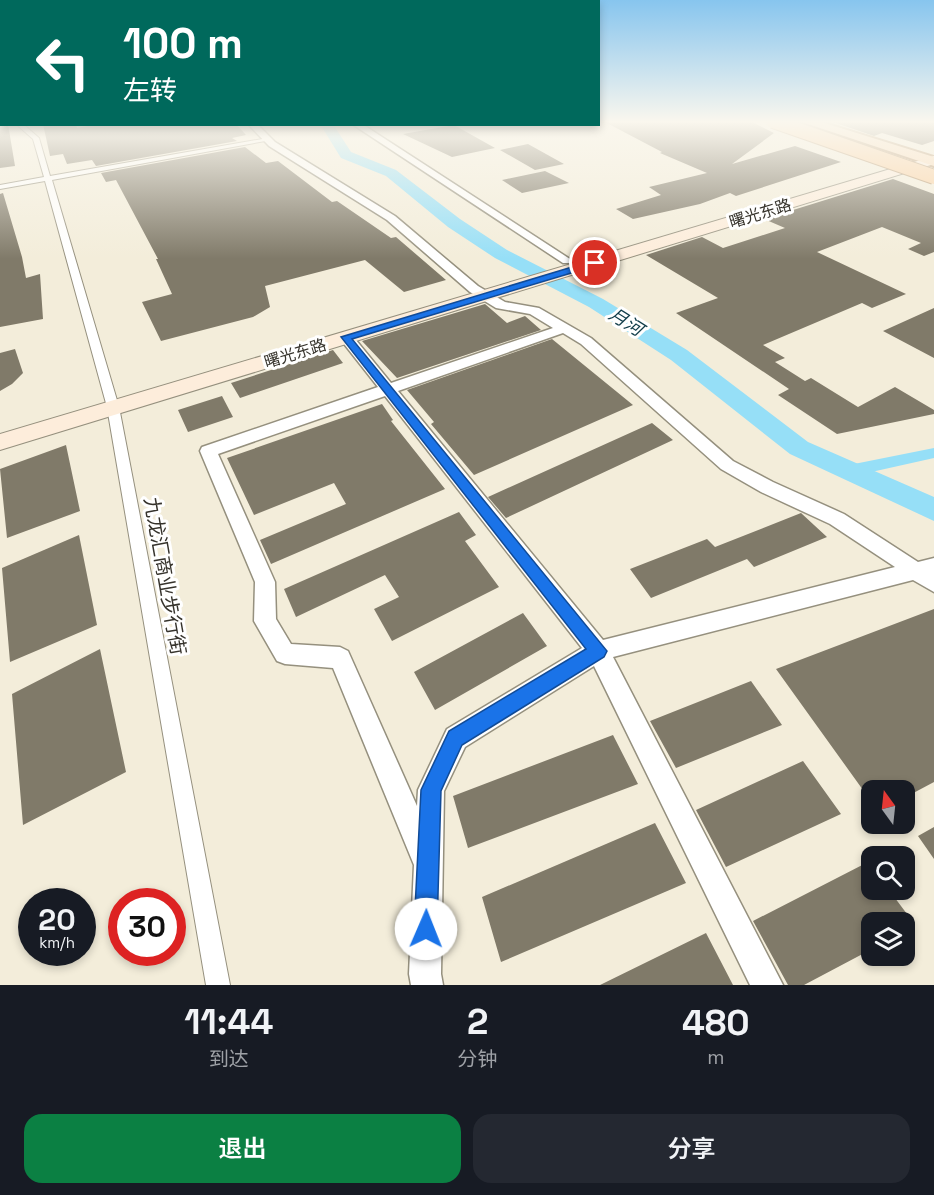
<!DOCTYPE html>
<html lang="zh">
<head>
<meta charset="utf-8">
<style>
	:root { --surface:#171b24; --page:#242831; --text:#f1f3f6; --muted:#9ea1a6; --accent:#0b8043 }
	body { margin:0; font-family:"Space Grotesk","Noto Sans SC",sans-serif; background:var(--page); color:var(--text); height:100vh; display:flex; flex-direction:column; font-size:22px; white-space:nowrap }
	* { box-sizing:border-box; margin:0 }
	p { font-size:20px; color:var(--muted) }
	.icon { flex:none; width:33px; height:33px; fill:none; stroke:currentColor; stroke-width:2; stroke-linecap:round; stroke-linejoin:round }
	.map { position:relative; height:985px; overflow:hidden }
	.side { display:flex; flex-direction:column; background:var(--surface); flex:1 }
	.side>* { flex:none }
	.top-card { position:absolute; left:0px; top:0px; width:600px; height:126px; box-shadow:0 3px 9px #0003; background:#00695c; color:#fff; overflow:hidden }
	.needle { width:39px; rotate:345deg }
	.controls { position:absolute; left:861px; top:780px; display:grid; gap:12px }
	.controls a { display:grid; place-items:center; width:54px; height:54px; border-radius:12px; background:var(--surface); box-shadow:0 3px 9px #0003; font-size:30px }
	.speed { position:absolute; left:18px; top:888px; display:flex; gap:12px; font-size:30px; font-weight:700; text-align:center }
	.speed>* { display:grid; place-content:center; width:78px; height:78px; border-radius:50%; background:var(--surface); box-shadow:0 3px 9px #0003; line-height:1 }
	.speed small { font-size:15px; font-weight:400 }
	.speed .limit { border:9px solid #d22; background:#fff; color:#111 }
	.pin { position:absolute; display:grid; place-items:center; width:51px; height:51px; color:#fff; margin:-26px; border:3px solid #fff; border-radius:50%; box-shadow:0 2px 6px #0007 }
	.me { position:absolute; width:66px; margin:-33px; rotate:1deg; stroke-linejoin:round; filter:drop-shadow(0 0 4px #0008) }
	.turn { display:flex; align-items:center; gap:21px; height:126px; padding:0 24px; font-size:27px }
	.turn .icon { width:78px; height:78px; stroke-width:2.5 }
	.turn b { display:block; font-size:42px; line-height:51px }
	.eta { display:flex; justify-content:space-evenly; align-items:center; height:102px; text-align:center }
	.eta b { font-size:36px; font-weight:600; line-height:42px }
	.cta { display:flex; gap:12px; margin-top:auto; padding:12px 24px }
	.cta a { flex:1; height:69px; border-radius:18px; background:var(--accent); color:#fff; font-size:24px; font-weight:600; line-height:69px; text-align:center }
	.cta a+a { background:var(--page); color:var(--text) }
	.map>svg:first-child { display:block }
</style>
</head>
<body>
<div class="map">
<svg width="934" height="985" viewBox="0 0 934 985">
	<rect width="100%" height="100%" fill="#f3edda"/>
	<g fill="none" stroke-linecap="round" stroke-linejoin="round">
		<!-- canal -->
		<path fill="#96dff7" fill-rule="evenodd" d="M934 448V458L849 477 843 475 841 471 843 467 849 465Z"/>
		<!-- river -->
		<path fill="#96dff7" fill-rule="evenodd" d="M320 124H333L351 152 396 170 460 219 507 250 603 299 687 350 808 442 934 497V521L790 454 671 360 589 307 495 258 448 227 386 176 341 158Z"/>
	</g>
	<!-- building -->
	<path fill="#807a69" d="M0 121 2 124H8L15 166 0 168Z
		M603 121H750L774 133 732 164 795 146 841 162 736 196 730 193 700 204 633 219 616 209 661 195 649 187 707 173 660 153 662 152Z
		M830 121H934V141L922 145 882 133 874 136Z
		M43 124H76L77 128 98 124H236L246 135 232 138 237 141 96 166 92 160 67 164 63 154 50 156Z
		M454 125 495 148 452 157 403 134Z
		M528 144 564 164 535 170 500 150Z
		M245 147 266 163 278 161 332 202 337 201 391 238 396 237 446 280 404 292 365 260 265 286 270 307 253 317 161 341 142 302 172 294 156 259H158L116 180 106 182 101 173Z
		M545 171 569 183 522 193 502 180Z
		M893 179 934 194V252L924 256 908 249 921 243 882 227 817 252 906 294 872 308 862 303 763 345 785 358 775 362 805 381 811 378 858 407 895 387 934 410V414L837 434 778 395 789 389 676 313 718 298 646 255 702 237 723 248 785 228 764 219Z
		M3 193 22 257 26 278 40 274 43 319 0 327V194Z
		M485 304 507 323 525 316 541 330 397 378 362 341Z
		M934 308V358L883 331Z
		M552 339 633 405 474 475 431 424 434 422 407 390Z
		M15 349 23 373 12 384 0 391V353Z
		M333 350 343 363 240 398 231 383Z
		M222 396 233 417 188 432 178 410Z
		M382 404 393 420 391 421 445 489 271 564 260 540 346 504 334 483 254 515 227 458Z
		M652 423 673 440 506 518 488 497Z
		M66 445 80 511 7 538 0 469Z
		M459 512 476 535 465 541 499 587 392 641 374 609 399 597 385 575 296 617 284 589Z
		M801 513 827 537 754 567 747 559 651 598 630 569 707 539 715 547Z
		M79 535 97 625 10 662 2 568Z
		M934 609V782L904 798V790H863L776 669Z
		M523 613 547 646 435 710 414 672Z
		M100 649 126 772 23 825 12 694Z
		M751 681 782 725 676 768 650 721Z
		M613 735 638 784 468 848 453 796Z
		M803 761 841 814 726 867 696 810Z
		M655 823 686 883 501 962 482 897Z
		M934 827V859L918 836Z
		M872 860V890H889L913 922H872V949L804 985H788L753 921Z
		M706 933 733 985H600Z"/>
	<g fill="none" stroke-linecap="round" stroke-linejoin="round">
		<!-- pedestrian casing -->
		<g stroke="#95907e" stroke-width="2">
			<path id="pedestrian" d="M16 124H23L39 138 50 176 268 138 271 140 52 180 119 407 230 985H206L107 407 45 181 0 189V185L44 177 33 139Z"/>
		</g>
		<!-- minor casing -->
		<g stroke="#95907e" stroke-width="3">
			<path id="minor" d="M248 124H257L275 142 395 216 478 286 505 302 539 308 591 338 733 461 773 482 844 514 918 562 934 558V592L913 580 613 657 783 985H750L594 666 465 747 444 791 441 974 443 985H411L409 974 414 865 333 668 285 664 277 661 254 621 255 582 200 451 202 447 378 387 341 340 339 337 341 334H351L391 383 553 328 530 314 496 308 470 292 387 220 269 146ZM563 333 581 344 721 469 761 492 830 524 895 567 603 640 398 391ZM385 396 582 648 447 729 418 790 417 806 348 651 340 647 291 644 276 619 275 582 218 454Z
				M352 124H362L573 261 571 263H563Z"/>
		</g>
		<!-- secondary casing -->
		<g stroke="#95907e" stroke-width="2">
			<path id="secondary" d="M934 156V164L0 450V434Z"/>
		</g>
		<!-- primary casing -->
		<g stroke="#b49166" stroke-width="4">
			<path id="primary" d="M799 121H818L934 157V166Z"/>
		</g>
		<!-- pedestrian -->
		<use href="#pedestrian" fill="#fff" fill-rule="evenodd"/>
		<!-- minor -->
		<use href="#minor" fill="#fff" fill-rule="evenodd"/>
		<!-- secondary -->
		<use href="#secondary" fill="#fdeddb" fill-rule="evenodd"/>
		<!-- primary -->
		<use href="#primary" fill="#fbdbb6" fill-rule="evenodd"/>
		<!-- trunk-bridge casing -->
		<g stroke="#b49166" stroke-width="16" stroke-linecap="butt">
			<path id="trunk-bridge" d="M773 121 934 177"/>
		</g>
		<!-- trunk-bridge -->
		<use href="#trunk-bridge" stroke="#facf9e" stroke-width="14"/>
	</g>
	<!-- sky -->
	<linearGradient id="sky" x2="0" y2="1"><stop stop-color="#87c5ee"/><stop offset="0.47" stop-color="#faf7ee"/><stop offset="1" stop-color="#faf7ee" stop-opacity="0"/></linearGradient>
	<rect width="934" height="259" fill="url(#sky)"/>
	<!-- route -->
	<path fill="#1a73e8" stroke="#114b97" stroke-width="1.5" d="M595 260 600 263 598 265 352 339 607 651 604 657 462 745 441 791 437 929 434 937 426 941 417 937 414 929 421 790 449 731 586 649 341 337Z"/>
	<g text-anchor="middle" stroke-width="6" stroke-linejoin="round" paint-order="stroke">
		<!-- far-street labels -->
		<g font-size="16" fill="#36332c" stroke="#fff">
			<text transform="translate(760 213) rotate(-17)" y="6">曙光东路</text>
			<text transform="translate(295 353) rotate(-17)" y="6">曙光东路</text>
		</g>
		<!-- far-water labels -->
		<g font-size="18" font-style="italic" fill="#0f3b48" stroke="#fff">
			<text transform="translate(626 322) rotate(32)" y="6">月河</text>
		</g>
		<!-- street labels -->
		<g font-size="20" fill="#36332c" stroke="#fff">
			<text transform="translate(165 576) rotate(80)" y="7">九龙汇商业步行街</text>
		</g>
	</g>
</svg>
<div class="controls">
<a><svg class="needle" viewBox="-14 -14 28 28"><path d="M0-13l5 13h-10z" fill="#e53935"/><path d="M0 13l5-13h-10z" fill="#9ea1a6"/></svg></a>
<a><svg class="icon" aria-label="search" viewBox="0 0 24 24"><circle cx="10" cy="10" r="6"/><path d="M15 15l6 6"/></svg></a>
<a><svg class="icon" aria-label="layers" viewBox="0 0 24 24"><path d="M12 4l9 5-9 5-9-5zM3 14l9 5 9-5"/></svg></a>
</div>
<div class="speed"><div>20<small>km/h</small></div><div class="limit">30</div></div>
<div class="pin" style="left:595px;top:263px;background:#d93025"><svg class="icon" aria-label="arrive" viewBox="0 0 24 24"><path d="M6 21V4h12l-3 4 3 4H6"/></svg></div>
<svg class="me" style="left:426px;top:929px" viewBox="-20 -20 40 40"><circle r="19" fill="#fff"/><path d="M0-13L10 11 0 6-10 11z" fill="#1a73e8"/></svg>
<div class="top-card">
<div class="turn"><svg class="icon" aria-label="left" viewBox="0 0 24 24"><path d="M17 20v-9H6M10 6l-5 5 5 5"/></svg><div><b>100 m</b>左转</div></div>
</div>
</div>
<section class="side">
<div class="eta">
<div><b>11:44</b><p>到达</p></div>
<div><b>2</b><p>分钟</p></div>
<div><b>480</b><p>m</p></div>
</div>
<div class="cta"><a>退出</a><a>分享</a></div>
</section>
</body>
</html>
